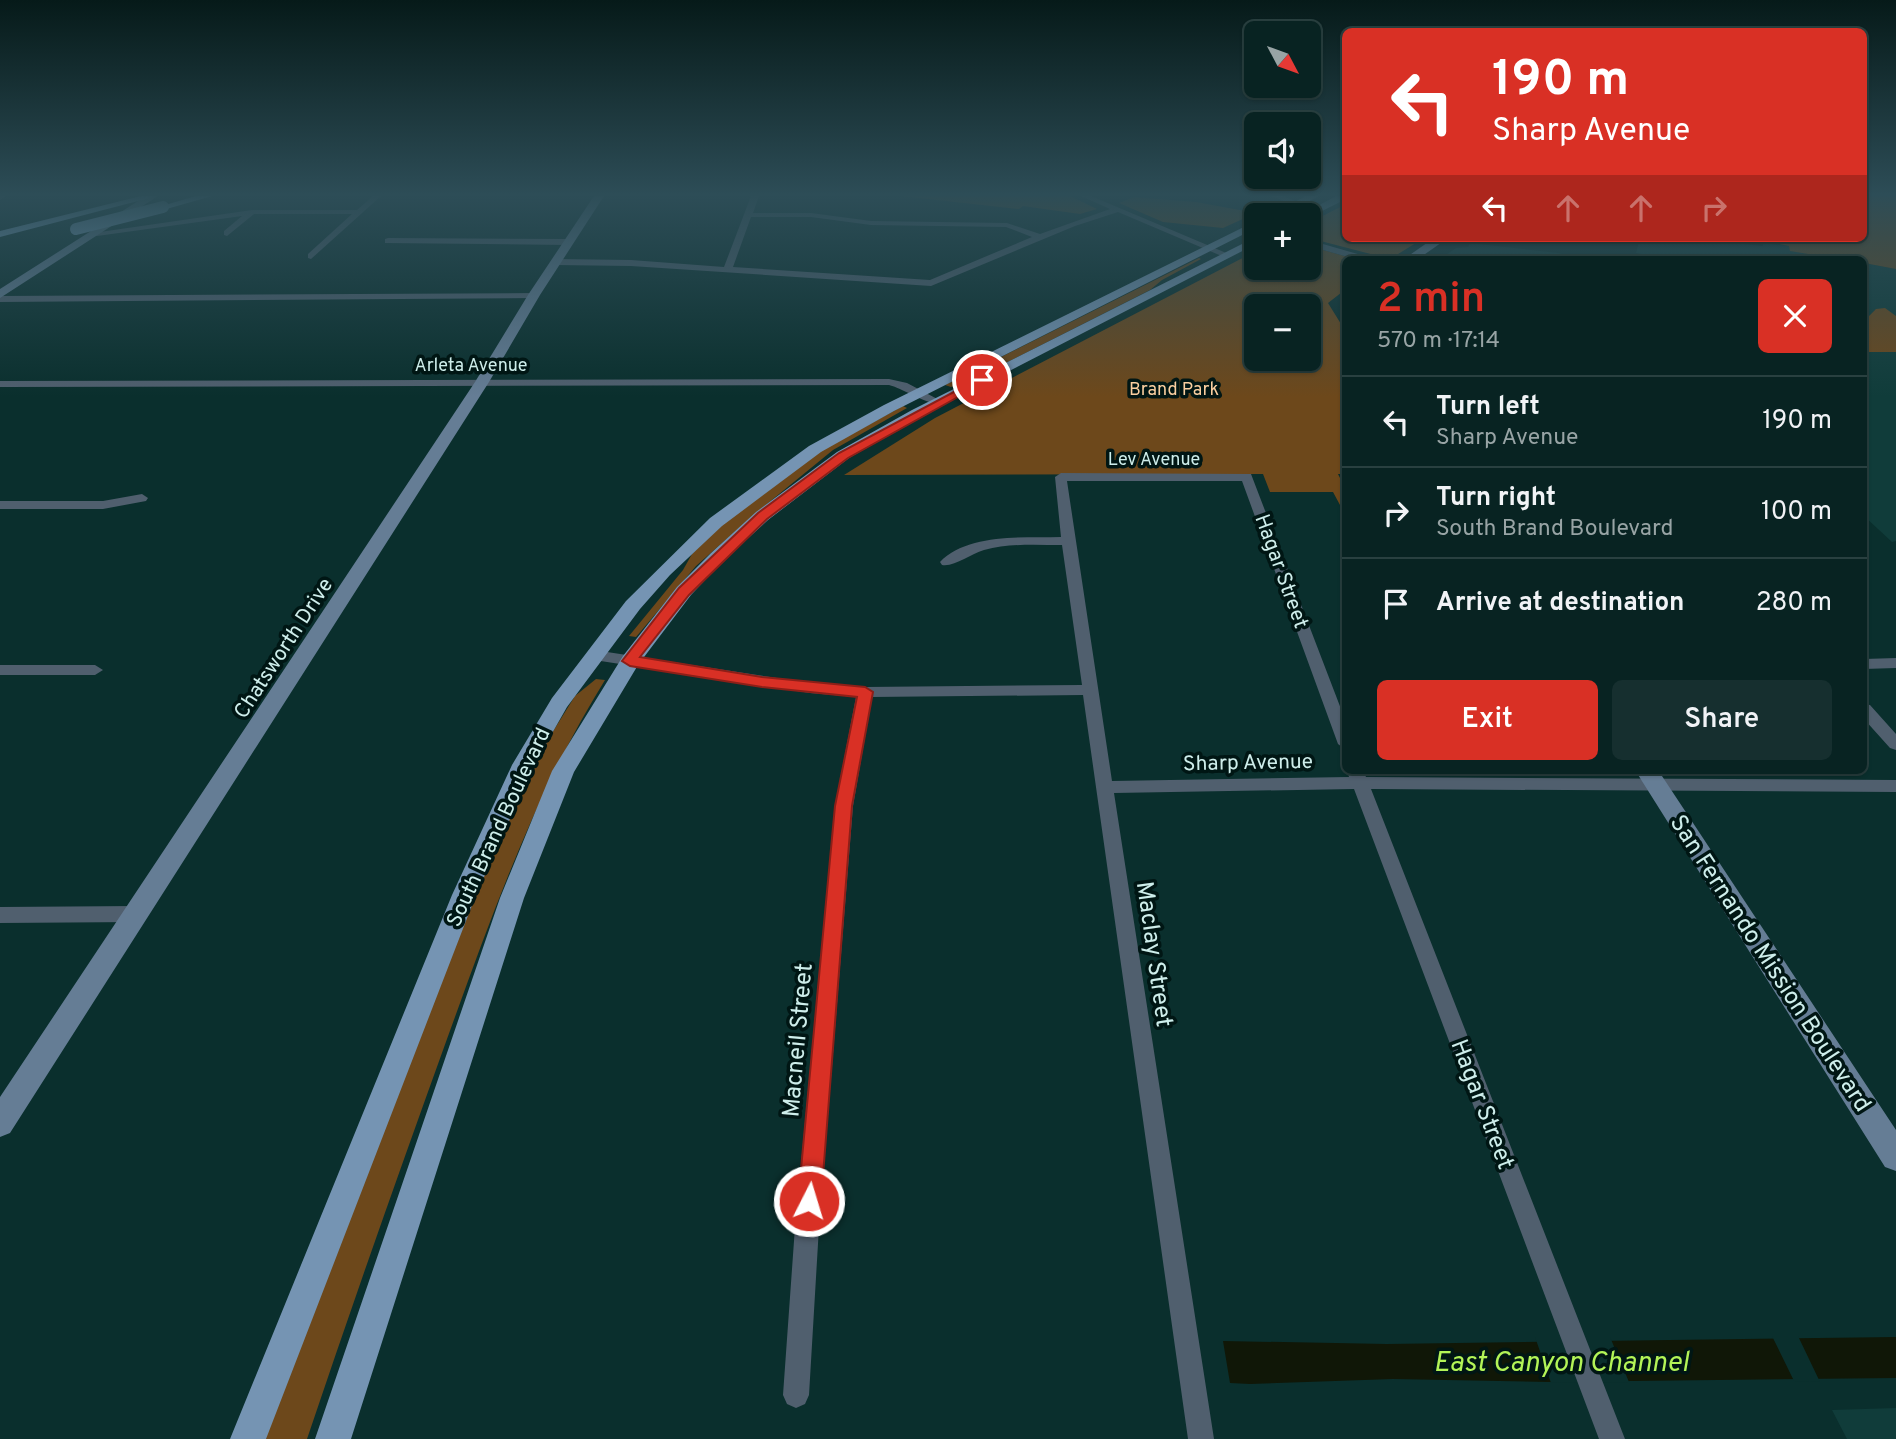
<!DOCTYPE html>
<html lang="en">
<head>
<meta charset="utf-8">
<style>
	:root { --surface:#082322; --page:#162f2f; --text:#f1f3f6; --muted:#98a4a5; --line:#294040; --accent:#d93025 }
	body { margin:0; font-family:Overpass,sans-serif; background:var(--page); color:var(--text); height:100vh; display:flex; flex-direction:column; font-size:26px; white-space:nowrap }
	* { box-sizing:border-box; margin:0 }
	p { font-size:23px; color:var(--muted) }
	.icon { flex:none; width:38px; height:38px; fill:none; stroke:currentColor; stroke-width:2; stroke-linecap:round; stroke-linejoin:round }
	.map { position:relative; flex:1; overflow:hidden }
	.side { position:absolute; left:1342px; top:256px; width:525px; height:518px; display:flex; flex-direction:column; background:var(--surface); border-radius:10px; box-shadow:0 2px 5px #0004,0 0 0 2px var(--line) }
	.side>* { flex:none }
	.guide { position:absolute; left:1342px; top:28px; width:525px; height:214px; border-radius:10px; box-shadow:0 2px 5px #0004,0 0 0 2px var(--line); background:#d93025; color:#fff; overflow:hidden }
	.needle { width:46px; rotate:131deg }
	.tools { position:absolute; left:1244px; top:21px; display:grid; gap:14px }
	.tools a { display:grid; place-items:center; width:77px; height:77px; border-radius:10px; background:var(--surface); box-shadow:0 2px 5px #0004,0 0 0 2px var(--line); font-size:35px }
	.pin { position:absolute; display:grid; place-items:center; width:60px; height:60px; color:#fff; margin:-30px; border:4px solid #fff; border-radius:50%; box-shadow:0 2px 7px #0007 }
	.me { position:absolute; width:77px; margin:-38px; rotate:5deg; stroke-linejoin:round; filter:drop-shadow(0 0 5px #0008) }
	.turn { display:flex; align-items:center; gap:24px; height:147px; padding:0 35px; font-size:32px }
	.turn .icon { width:91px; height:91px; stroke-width:2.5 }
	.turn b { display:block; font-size:49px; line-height:60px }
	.lanes { display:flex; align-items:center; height:66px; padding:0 35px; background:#0003; justify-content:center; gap:35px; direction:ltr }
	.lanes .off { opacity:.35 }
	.round { display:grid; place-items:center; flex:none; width:74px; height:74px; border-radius:10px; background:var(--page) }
	.overview { display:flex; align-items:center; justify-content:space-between; height:119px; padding:0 35px }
	h1 { font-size:42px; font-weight:600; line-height:52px; color:var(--accent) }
	.cta { display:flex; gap:14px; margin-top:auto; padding:14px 35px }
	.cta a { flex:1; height:80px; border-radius:10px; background:var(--accent); color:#fff; font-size:28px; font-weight:600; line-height:80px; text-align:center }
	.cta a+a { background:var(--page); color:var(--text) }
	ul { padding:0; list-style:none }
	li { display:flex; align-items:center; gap:21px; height:91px; padding:0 35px; border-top:2px solid var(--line) }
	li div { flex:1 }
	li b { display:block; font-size:26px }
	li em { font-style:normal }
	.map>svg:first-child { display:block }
</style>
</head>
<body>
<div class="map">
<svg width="1896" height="1439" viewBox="0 0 1896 1439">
	<rect width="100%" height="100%" fill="#0a2f2d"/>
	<!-- built -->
	<path fill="#103c3a" d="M1640 238H1687L1763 246V243L1789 246 1791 251 1838 259H1669L1636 253Z
		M1470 243 1558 253 1584 259H1440L1456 248 1468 247Z
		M1864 263 1896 269V541L1892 542 1864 516Z
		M1896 1408V1439H1847L1832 1410Z"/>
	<!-- green -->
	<path fill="#6d481b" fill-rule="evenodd" d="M901 196H1070L1097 209 1080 214 1023 206 1019 209Z
		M1864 196H1896V269L1864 263V259H1838L1790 251 1789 246 1750 238H1864Z
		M1134 197 1196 202 1256 213 1223 228 1163 222 1119 203Z
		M1346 204V238H1424L1390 259 1309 238V223Z
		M1309 246 1355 259H1346V289L1328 303 1346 332V474H1338L1346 490V505H1340L1333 492H1270L1263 474 844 475 935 418 1256 251V268H1309ZM1256 306H1309V359H1256Z
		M1199 258 1201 259 1162 280 1150 290 970 381 951 387 945 385Z
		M1885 308 1896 316V352H1864V321L1876 309Z
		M903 406 907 408 833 450 757 512 696 566 636 637 629 636 683 570 692 554 722 525 824 449Z
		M596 679 605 680C534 795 493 912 447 1039 399 1172 352 1305 307 1439H265L478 887 527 778 552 733 575 696Z"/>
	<!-- water -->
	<path fill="#101707" d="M1896 1337V1378L1548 1382 1393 1379 1250 1384 1230 1383 1223 1341 1387 1344Z"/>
	<!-- pier -->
	<path fill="#0a2f2d" d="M1772 1336H1798L1820 1382 1794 1381Z
		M1535 1337H1610L1629 1382 1551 1383Z"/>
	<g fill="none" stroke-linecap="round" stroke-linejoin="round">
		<!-- street -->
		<path fill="#505f6e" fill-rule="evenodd" d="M0 196H6L0 200Z
			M373 196H381L311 259 308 258V254L352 214H254L227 236 224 235V231L242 216 97 236 93 233 252 210H357Z
			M751 196H759L753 213H811L871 221 1007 223 1040 234 1110 209 1081 196H1091L1231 255 1224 257 1118 212 1075 226 931 286 631 266 556 265 552 262 556 259 631 260 724 267ZM751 217H811L871 225 1006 227 1032 237 930 280 733 267Z
			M1272 196H1283L1302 204 1295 206Z
			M388 238 568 239 572 242 568 245 385 243V239Z
			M1309 240 1368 257 1369 259H1355L1309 246Z
			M537 293 539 295 534 298 0 302V296Z
			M889 379 907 383 943 402C933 409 903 388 889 385L0 387V381Z
			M1061 473 1251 474 1346 722V750L1338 744 1242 481H1067L1112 781 1349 777 1347 770H1363L1366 777 1896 780V792L1371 789 1625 1439H1599L1354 789 1114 793 1214 1439H1188L1083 695 872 697 853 806 819 1227 809 1395 805 1404 796 1408 787 1404 783 1395 795 1227 835 806 856 697 810 693 594 660 587 655 594 650 810 683 865 687 1082 685 1062 545C1036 545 1009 543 984 550 970 554 955 567 942 565L940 562C968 533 1024 538 1061 537L1055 477Z
			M142 494 148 498 146 501 103 509H0V501H103Z
			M1896 658V668L1864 669V659Z
			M0 665H95L103 670 95 675H0Z
			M1864 704 1870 705 1896 734V750L1890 748 1864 719Z
			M137 906 144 908 146 914 144 920 137 922 0 923V907Z"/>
		<!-- secondary -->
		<path fill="#657d95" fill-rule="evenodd" d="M146 196H158L0 298V289Z
			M594 196H604L540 295 489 382 10 1133 0 1137V1097L475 382 528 295Z
			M1434 238H1448L1418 259H1404Z
			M1635 770H1658L1896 1130V1171L1885 1167Z"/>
		<!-- primary -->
		<path fill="#7594b3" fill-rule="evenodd" d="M1306 196H1319L1283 215H1270Z
			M1336 196H1346V199L1310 217 1301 215Z
			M1256 221V228L894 411 821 452 722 526 670 575 640 609 567 707 534 765 476 895 266 1439H230L452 895 512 765 552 698 626 601 710 518 809 446 884 405Z
			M1244 243 1254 245 922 416 849 458 768 520 723 561 691 595 638 665 574 772 524 898 351 1439H315L500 898 552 771 623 656 677 587 711 553 756 512 837 452 912 410Z"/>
		<!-- highway -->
		<path fill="#84a9ce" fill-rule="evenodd" d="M141 196H157L0 237V231Z
			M196 196H212L163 210 158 207Z"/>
		<!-- highway-bridge -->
		<path stroke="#84a9ce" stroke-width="12" d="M76 229 163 207"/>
	</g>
	<!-- wall -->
	<path fill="#225444" d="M1711 238H1733L1731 243 1712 241Z"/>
	<!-- sky -->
	<linearGradient id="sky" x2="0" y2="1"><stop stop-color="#061a19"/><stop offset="0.49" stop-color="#2d4d57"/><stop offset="1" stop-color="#2d4d57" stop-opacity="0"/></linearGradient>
	<rect width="1896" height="397" fill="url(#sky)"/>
	<!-- route -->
	<path fill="#d93025" stroke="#8d1f18" stroke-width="2" d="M982 377 987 380 985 382 848 458 767 519 689 595 640 657 762 677 865 687 873 692 852 806 821 1201 817 1209 809 1212 801 1209 798 1201 835 806 857 697 762 687 630 666 622 661 679 588 758 513 839 453Z"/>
	<g text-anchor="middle" stroke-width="7" stroke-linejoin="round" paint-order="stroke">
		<!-- far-street labels -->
		<g font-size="18" fill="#ceeeeb" stroke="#001614">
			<text x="471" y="371">Arleta Avenue</text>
			<text x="1154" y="465">Lev Avenue</text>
		</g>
		<!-- far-park labels -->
		<g font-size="18" fill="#facfa0" stroke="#001614">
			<text x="1174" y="395">Brand Park</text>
		</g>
		<!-- street labels -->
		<g font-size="21" fill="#ceeeeb" stroke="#001614">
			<text transform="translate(1282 571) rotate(70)" y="7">Hagar Street</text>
			<text transform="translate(283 648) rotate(-57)" y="7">Chatsworth Drive</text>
			<text transform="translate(1248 762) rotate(-1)" y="7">Sharp Avenue</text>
			<text transform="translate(498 827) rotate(-65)" y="7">South Brand Boulevard</text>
		</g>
		<!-- near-street labels -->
		<g font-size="24" fill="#ceeeeb" stroke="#001614">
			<text transform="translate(1155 954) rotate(82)" y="8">Maclay Street</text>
			<text transform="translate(1771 963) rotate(57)" y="8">San Fernando Mission Boulevard</text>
			<text transform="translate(797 1040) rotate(-85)" y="8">Macneil Street</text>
			<text transform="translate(1483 1104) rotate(69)" y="8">Hagar Street</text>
		</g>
		<!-- near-water labels -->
		<g font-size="28" font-style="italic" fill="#b3f457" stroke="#001614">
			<text x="1561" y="1371">East Canyon Channel</text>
		</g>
	</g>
</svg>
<div class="tools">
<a><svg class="needle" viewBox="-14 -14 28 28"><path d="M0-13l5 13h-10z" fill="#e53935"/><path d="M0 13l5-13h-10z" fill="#98a4a5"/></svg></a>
<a><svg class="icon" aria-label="sound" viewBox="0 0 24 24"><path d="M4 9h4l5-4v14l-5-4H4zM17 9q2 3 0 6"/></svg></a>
<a>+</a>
<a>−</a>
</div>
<div class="pin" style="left:982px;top:380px;background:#d93025"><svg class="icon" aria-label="arrive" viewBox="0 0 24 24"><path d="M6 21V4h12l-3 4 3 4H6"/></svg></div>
<svg class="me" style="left:809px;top:1201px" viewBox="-20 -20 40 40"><circle r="17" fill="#d93025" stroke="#fff" stroke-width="3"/><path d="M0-11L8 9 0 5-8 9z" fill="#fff"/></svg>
<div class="guide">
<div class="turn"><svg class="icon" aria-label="left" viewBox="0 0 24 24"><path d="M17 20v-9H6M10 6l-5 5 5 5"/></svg><div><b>190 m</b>Sharp Avenue</div></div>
<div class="lanes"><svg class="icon" aria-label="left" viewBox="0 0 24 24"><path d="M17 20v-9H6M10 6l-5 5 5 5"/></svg><svg class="icon off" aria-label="ahead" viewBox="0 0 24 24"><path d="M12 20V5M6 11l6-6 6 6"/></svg><svg class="icon off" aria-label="ahead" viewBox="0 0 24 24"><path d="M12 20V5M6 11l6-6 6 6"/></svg><svg class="icon off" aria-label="right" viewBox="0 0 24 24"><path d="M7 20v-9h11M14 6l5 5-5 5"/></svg></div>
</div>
<section class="side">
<div class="overview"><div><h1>2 min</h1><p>570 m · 17:14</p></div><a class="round" style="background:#d93025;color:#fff"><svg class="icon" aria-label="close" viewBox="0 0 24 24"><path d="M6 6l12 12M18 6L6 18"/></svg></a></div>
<ul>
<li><svg class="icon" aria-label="left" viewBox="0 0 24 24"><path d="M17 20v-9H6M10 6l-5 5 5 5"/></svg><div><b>Turn left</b><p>Sharp Avenue</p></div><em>190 m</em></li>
<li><svg class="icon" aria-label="right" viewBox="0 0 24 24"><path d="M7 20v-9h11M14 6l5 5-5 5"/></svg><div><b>Turn right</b><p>South Brand Boulevard</p></div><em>100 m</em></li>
<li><svg class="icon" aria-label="arrive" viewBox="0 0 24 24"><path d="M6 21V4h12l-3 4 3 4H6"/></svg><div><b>Arrive at destination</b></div><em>280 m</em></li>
</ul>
<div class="cta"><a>Exit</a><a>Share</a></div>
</section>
</div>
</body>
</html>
